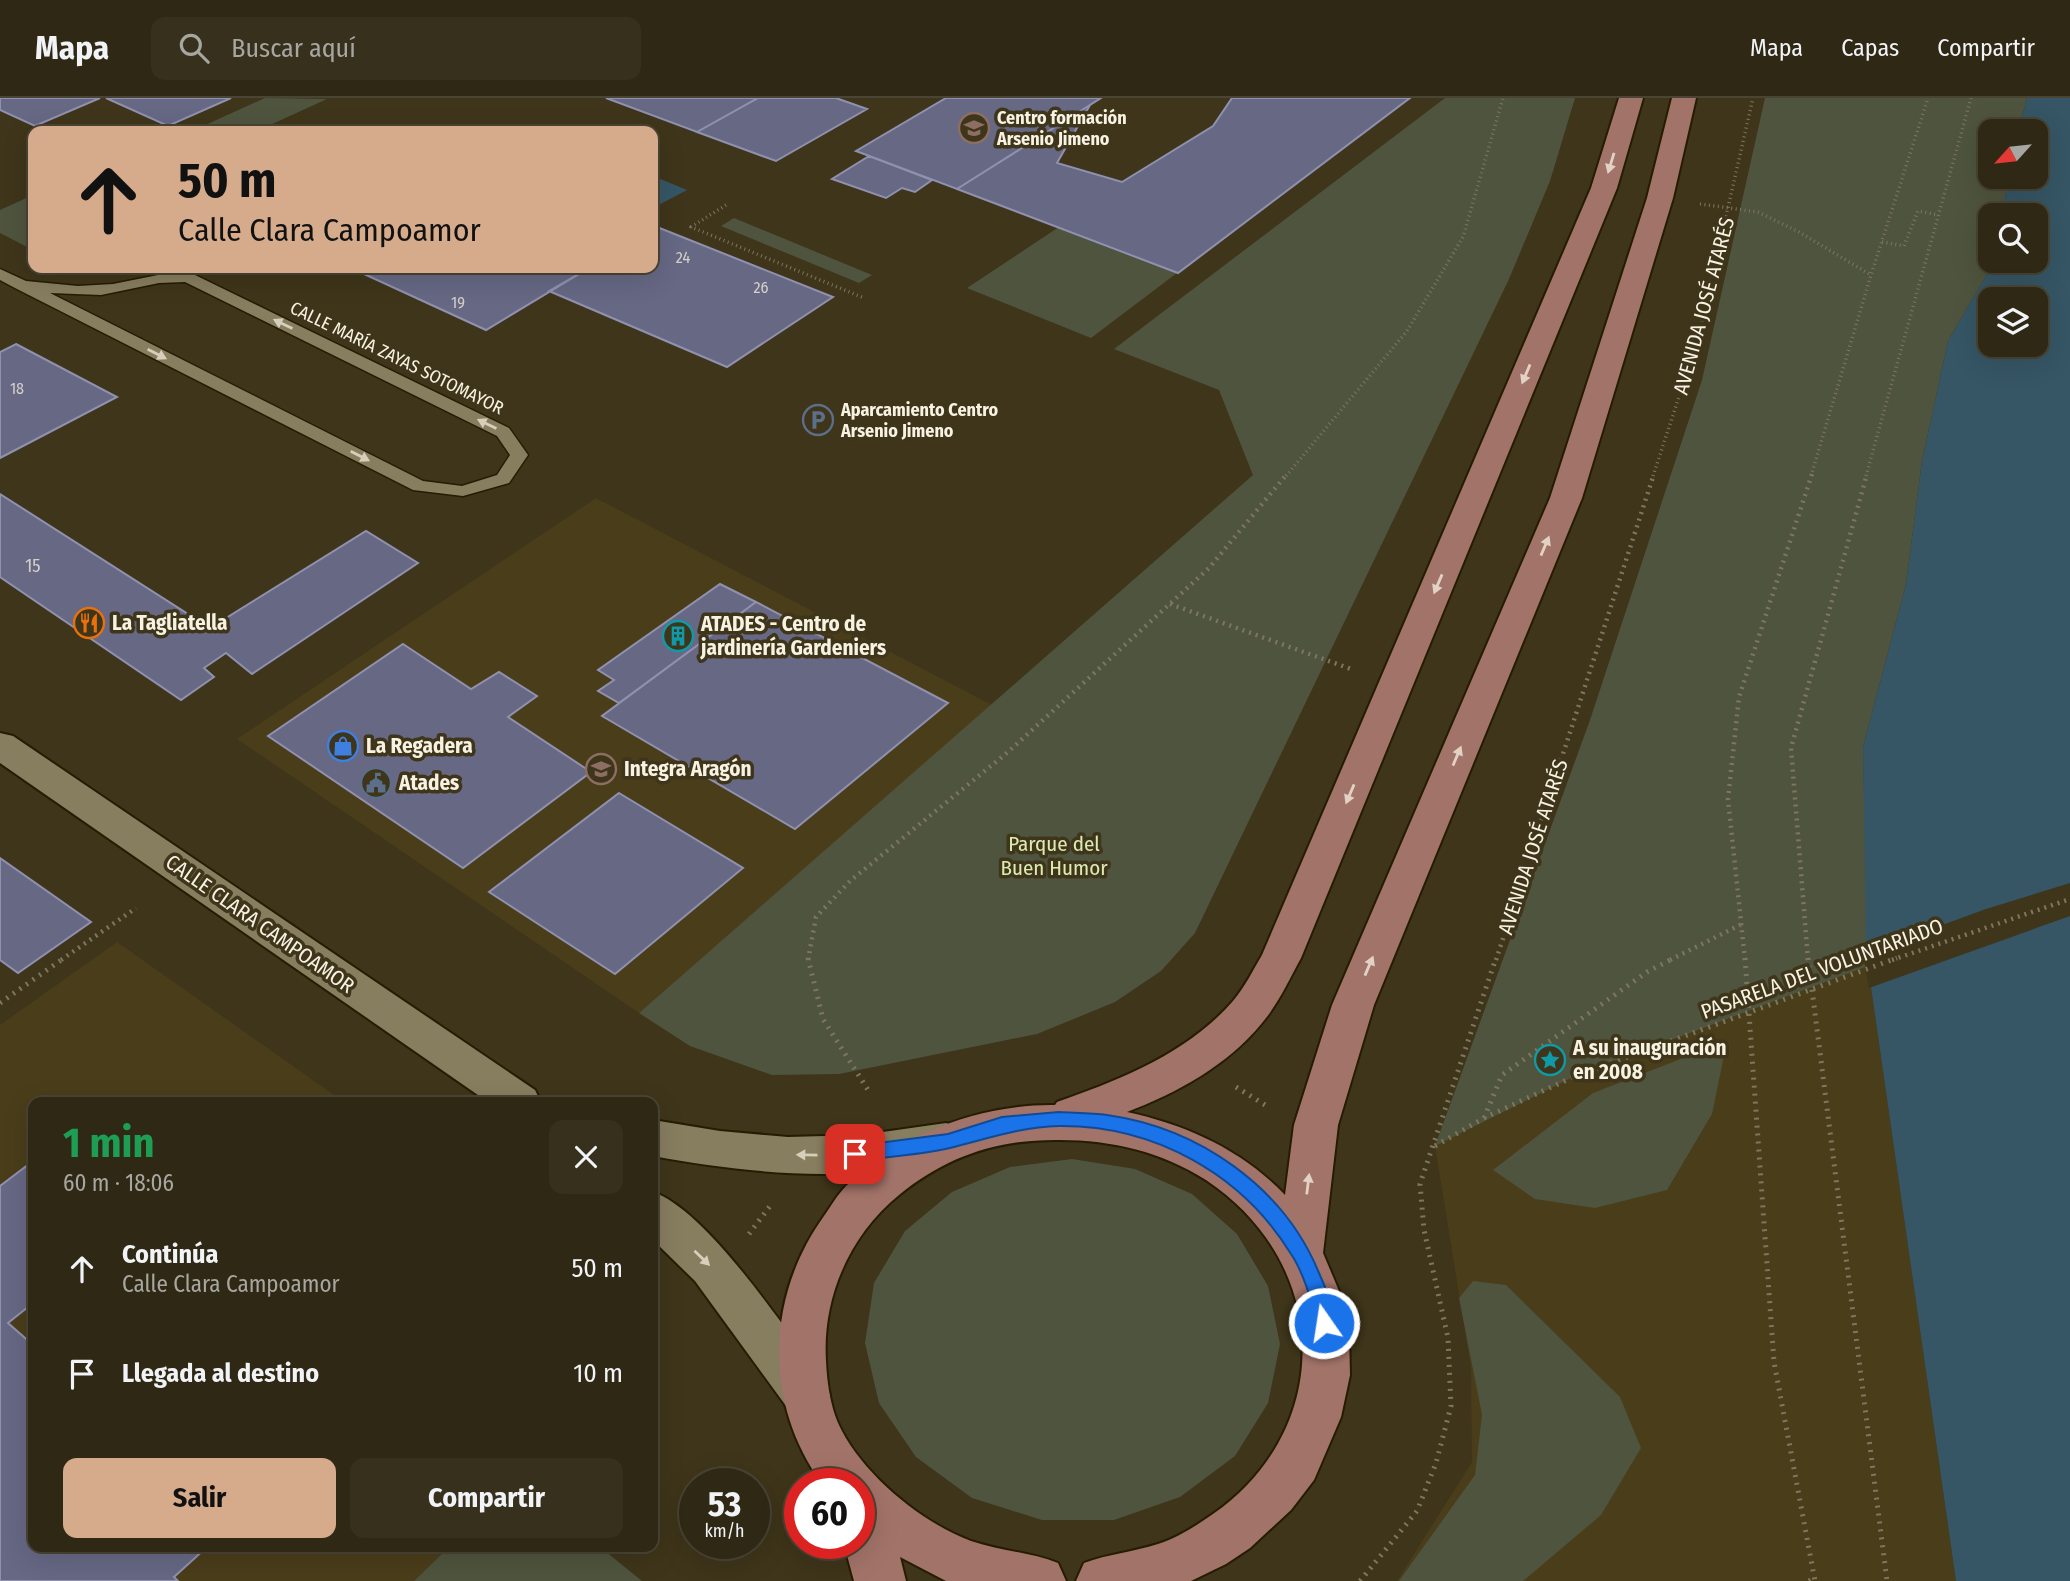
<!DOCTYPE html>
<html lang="es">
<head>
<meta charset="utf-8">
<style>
	:root { --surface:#2e2814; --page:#36301d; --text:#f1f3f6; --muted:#a7a6a0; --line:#494434; --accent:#d6ab8b }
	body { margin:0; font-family:"Fira Sans Condensed",sans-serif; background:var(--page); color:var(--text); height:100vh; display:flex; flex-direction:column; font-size:26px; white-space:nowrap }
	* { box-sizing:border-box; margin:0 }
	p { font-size:23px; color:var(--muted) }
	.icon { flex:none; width:38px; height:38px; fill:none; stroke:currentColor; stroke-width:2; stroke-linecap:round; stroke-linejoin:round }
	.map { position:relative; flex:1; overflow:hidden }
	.details { position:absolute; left:28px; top:999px; width:630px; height:455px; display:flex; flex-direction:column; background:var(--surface); border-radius:14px; box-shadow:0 7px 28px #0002,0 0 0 2px var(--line) }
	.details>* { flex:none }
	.guide { position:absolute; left:28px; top:28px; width:630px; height:147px; border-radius:14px; box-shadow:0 7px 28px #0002,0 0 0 2px var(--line); background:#d6ab8b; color:#111; overflow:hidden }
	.needle { width:46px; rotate:243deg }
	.buttons { position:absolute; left:1978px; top:21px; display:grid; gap:14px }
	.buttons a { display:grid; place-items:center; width:70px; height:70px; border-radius:14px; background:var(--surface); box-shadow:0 7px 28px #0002,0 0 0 2px var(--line); font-size:35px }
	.speed { position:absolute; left:679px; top:1370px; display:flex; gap:14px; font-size:35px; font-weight:700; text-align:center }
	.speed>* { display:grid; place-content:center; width:91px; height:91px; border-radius:50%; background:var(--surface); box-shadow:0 7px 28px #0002,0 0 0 2px var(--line); line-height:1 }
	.speed small { font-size:18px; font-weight:400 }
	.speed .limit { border:10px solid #d22; background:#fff; color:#111 }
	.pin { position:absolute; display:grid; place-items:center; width:60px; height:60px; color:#fff; margin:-30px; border-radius:14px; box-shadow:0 4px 10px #0006 }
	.me { position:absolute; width:77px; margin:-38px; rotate:347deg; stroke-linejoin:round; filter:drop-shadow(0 0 5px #0008) }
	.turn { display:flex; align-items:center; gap:24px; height:147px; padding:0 35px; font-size:32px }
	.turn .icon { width:91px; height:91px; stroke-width:2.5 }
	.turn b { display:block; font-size:49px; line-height:60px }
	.round { display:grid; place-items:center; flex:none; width:74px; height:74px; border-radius:14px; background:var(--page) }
	.head { display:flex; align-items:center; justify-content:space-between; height:119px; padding:0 35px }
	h1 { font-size:42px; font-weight:700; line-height:52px; color:#1e9e55 }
	.action { display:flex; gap:14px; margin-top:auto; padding:14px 35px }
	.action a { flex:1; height:80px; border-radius:14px; background:var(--accent); color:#111; font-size:28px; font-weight:700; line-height:80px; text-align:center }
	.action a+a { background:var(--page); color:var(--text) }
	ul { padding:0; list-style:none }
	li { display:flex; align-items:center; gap:21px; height:105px; padding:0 35px }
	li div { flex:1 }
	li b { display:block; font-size:26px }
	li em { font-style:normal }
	header { display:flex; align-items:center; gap:42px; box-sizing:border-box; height:98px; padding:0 35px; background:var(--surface); border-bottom:2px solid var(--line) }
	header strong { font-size:33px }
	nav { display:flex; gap:38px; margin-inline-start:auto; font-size:24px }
	.search { width:490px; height:63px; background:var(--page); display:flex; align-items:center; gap:18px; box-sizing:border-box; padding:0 24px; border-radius:14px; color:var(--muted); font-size:26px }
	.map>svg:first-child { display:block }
</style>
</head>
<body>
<header>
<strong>Mapa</strong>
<div class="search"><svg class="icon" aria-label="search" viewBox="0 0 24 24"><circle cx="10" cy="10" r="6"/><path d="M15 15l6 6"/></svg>Buscar aquí</div>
<nav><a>Mapa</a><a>Capas</a><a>Compartir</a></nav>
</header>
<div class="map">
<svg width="2070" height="1483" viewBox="0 0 2070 1483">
	<rect width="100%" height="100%" fill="#3e351a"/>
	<!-- built -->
	<path fill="#4a3d1a" d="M596 400 992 607 639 915 237 641Z
		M117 844 344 1004H33V1449H449L414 1483H0V927Z
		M1868 868 1956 1483H1397L1472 1364 1471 1270 1435 1048 1484 1020 1573 979Z"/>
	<!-- green -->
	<path fill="#4f543e" d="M265 0 327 1 257 33H192Z
		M1445 0H1575L1550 83 1509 181 1195 835 1161 873 1115 904 1037 936 839 976 772 977 690 948 639 915 1253 377 1219 292 1114 251Z
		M1765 0H2027L2018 33H1990V79H2008L2003 117H1990V163H1995L1948 243 1922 363 1906 486 1863 649 1868 868 1573 979 1435 1048 1590 622 1702 282Z
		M33 97V152L0 135V112Z
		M734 120 872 177 859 185 721 128Z
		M1059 129 1177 175 1091 240 967 190Z
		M1727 943 1712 1016 1667 1092 1595 1110 1535 1101 1493 1072 1593 995Z
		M1072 1061 1135 1071 1192 1096 1237 1136 1268 1188 1280 1246 1268 1305 1235 1358 1180 1399 1114 1422H1042L972 1400 916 1359 879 1305 865 1245 874 1185 905 1133 952 1094 1010 1069Z
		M1473 1183 1506 1187 1620 1299 1641 1350 1601 1417 1523 1483H1399L1475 1377 1482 1317 1459 1200Z
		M449 1449H600L642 1483H414Z"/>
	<!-- water -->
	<path fill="#365665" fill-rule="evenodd" d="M2027 0H2070V1483H1956L1866 854 1863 649 1906 486 1922 363 1948 243 1995 163H2035V117H2003L2008 79H2035V33H2018ZM1990 201H2035V247H1990Z
		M653 78 687 92 653 110Z"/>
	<!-- pier -->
	<path fill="#3e351a" d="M2070 785V818L1869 890 1863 856 1986 811Z"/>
	<!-- building -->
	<path fill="#666884" stroke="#8f91af" stroke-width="2" d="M0 0H100L35 28 0 12Z
		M106 0H231L168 28Z
		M606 0H758L697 34Z
		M758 0H836L867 11 776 63 697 34Z
		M946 0H1101L957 91 856 53Z
		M1232 0H1410L1178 175 957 91 1090 7 1057 65 1122 84 1213 28Z
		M869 58 932 82 915 94 902 90 886 100 832 81Z
		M657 129 833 199 727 269 549 193 589 170H653V132Z
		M351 170H589L486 232Z
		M16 246 117 299 0 360V254Z
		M0 396 210 530 366 433 418 465 252 576 226 555 204 570 214 579 181 602 0 479Z
		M720 486 756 504 619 605 598 593 614 582 598 572Z
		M756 504 948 605 795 731 602 618Z
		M403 546 471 591 499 574 537 598 508 619 591 674 463 770 268 638Z
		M619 695 743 770 615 876 489 794Z
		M0 760 91 824 18 875 0 862Z
		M33 1063V1205L8 1225 33 1247V1449H207L174 1479 178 1483H0V1088Z"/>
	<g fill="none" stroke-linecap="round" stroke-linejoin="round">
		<!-- lane casing -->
		<g stroke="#251c02" stroke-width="3">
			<path id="lane" d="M0 171 26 183 78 188 113 186 168 175 193 176 509 330 528 357 509 385 463 398 413 392 15 190 0 182ZM185 184 497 338 510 357 497 377 462 388 423 383 50 195 101 197 159 185Z"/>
		</g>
		<!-- street casing -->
		<g stroke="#251c02" stroke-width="4">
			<path id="street" d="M0 635 13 638 535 992 541 1004H488L0 665Z
				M653 1022 720 1033 788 1039 862 1037 946 1025 962 1030 968 1043 962 1056C864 1088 752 1076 653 1058Z
				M653 1094C708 1113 786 1233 823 1282L830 1297 823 1312 806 1319 789 1312 695 1183 653 1142Z"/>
		</g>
		<!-- primary casing -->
		<g stroke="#251c02" stroke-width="4">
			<path id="primary" d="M1619 0H1643L1617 90 1301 860C1289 882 1278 906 1262 925 1228 967 1177 995 1127 1014 1187 1027 1242 1052 1285 1097L1294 1027 1332 907 1550 400 1647 100 1672 0H1696L1673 100 1582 400 1374 907 1338 1027 1323 1155 1339 1193 1349 1235 1350 1277 1341 1319 1314 1382 1291 1412 1250 1450 1226 1466 1191 1483H1076L1084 1465C1108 1456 1133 1454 1158 1446 1177 1440 1196 1428 1213 1416 1336 1330 1331 1165 1206 1082 1162 1054 1112 1042 1060 1042 998 1041 947 1058 899 1097 850 1137 822 1199 826 1263 827 1284 830 1306 838 1325 860 1374 920 1424 971 1443 1000 1453 1030 1454 1058 1465L1066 1483H946L900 1459 906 1483H854L844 1446H859V1386H822C763 1304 766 1199 824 1118 831 1108 838 1096 846 1088 901 1036 980 1006 1055 1007L1057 1004C1120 982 1188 955 1233 903 1245 889 1253 872 1262 857L1591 90Z"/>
		</g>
		<!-- path-far2 -->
		<path stroke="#7e765f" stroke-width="3.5" stroke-dasharray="1 3.5" stroke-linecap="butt" d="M1700 106 1758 114 1799 134 1871 177
			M726 107 691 129 864 200
			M1882 144 1904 148 1918 113 1938 117
			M1286 378 1407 233 1463 139 1503 0
			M1653 378 1698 241 1753 0
			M1811 378 1871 177 1928 0
			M1866 378 1971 0"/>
		<!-- path-far1 -->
		<path stroke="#7e765f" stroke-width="4.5" stroke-dasharray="2 5" stroke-linecap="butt" d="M1170 506 1351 571
			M61 862 136 810
			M808 862 816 819 850 783 1008 654 1209 470 1287 376
			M1496 862 1654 376
			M1670 862 1742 826
			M1745 862 1728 701 1739 599 1812 376
			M1808 862 1791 650 1867 376"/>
		<!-- path -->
		<path stroke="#7e765f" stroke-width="5" stroke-dasharray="2 6" stroke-linecap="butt" d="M808 860 823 921 868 992
			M1745 860 1774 1264 1815 1483
			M1808 860 1887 1483
			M0 905 64 860
			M1236 989 1270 1010
			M1484 1020 1502 977 1647 874 1674 860
			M1435 1048 1484 1020 1573 979
			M749 1136 773 1104
			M1360 1483 1417 1413 1436 1365 1451 1308 1448 1240 1424 1132 1420 1086 1496 860
			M1809 1483 1815 1479"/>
		<!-- lane -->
		<use href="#lane" fill="#877d5f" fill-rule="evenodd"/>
		<!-- street -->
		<use href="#street" fill="#877d5f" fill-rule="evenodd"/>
		<!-- primary -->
		<use href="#primary" fill="#a27369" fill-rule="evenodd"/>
		<!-- path-bridge-far1 -->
		<path stroke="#7e765f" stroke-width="4.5" stroke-dasharray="2 5" stroke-linecap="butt" d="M1892 862 2070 801"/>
		<!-- path-bridge -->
		<path stroke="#7e765f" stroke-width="5" stroke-dasharray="2 6" stroke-linecap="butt" d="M1573 979 1897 860"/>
	</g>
	<!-- one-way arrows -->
	<defs><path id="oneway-solid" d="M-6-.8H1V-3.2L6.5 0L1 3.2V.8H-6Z" transform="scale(1.75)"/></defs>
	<g fill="#e2d2c4">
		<use href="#oneway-solid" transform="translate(1611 65) rotate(107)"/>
		<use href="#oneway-solid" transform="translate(1526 276) rotate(113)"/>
		<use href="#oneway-solid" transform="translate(1545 448) rotate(-67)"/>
		<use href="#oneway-solid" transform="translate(1438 486) rotate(113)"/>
		<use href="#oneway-solid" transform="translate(1457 658) rotate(-67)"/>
		<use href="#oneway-solid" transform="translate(1350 696) rotate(113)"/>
		<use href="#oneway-solid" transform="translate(1369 868) rotate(-67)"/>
		<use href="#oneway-solid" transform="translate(1308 1086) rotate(-83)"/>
	</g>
	<g fill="#d6cfbb">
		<use href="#oneway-solid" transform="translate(283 226) rotate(-154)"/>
		<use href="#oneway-solid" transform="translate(157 256) rotate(27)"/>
		<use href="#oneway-solid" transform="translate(487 326) rotate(-154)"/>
		<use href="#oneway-solid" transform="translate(360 358) rotate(27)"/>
		<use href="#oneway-solid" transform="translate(807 1057) rotate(-179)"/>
		<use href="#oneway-solid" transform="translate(702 1160) rotate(44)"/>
	</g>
	<!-- route -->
	<path fill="#1a73e8" stroke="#114b97" stroke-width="2" d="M1059 1014C1075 1015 1091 1015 1107 1017 1199 1030 1284 1089 1319 1175 1326 1192 1339 1214 1331 1231L1324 1233 1317 1231C1313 1222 1314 1214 1312 1205 1307 1189 1300 1169 1291 1156 1242 1076 1154 1027 1059 1028 1020 1029 987 1041 950 1050 919 1057 886 1059 855 1063L848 1061 845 1056 848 1050 855 1048 948 1036 1002 1019Z"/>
	<!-- icons -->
	<defs>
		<g id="university-ring" transform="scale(1.575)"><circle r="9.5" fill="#3e351a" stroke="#8d6e63" stroke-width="1.5"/><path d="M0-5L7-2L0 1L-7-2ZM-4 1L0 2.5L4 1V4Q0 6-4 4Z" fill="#8d6e63"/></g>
		<g id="parking-ring" transform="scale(1.575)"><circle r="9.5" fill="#3e351a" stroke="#5c6f8a" stroke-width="1.5"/><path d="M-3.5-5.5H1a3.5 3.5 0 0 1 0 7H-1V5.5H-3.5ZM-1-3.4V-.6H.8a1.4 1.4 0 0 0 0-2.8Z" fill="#5c6f8a"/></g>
		<g id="restaurant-ring" transform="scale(1.575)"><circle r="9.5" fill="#3e351a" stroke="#e8710a" stroke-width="1.5"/><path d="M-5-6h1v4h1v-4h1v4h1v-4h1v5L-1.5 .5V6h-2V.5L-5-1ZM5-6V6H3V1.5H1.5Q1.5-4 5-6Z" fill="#e8710a"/></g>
		<g id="building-ring" transform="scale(1.575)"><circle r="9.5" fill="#3e351a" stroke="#0f9aa8" stroke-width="1.5"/><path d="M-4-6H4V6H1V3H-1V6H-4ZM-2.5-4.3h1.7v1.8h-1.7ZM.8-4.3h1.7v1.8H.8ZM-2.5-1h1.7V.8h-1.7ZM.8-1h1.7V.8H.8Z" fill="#0f9aa8"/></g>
		<g id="shop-ring" transform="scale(1.575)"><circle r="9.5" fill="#3e351a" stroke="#3f7fe0" stroke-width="1.5"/><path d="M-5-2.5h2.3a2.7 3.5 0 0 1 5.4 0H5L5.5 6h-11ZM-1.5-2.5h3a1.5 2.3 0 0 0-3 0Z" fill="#3f7fe0"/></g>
		<g id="school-ring" transform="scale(1.575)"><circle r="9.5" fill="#3e351a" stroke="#8d6e63" stroke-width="1.5"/><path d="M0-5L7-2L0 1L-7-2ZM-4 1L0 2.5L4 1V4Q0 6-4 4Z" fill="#8d6e63"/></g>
		<g id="civic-ring" transform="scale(1.575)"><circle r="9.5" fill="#3e351a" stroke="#5c6f8a" stroke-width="1.5"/><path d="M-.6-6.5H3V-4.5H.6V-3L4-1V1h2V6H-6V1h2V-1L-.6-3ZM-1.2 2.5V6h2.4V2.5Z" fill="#5c6f8a"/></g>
		<g id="sight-ring" transform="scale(1.575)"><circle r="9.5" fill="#3e351a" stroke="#0f9aa8" stroke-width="1.5"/><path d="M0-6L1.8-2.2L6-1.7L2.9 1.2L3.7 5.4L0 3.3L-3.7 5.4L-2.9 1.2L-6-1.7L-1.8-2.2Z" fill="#0f9aa8"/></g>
	</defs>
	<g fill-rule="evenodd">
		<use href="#university-ring" x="974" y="30"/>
		<use href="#parking-ring" x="818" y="322"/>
		<use href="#restaurant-ring" x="89" y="525"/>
		<use href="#building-ring" x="678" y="538"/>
		<use href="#shop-ring" x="343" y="648"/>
		<use href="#school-ring" x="601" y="671"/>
		<use href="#civic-ring" x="376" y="685"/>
		<use href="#sight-ring" x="1550" y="962"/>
	</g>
	<g text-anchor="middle" stroke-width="7" stroke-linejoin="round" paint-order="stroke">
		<!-- far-number labels -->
		<g font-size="16" fill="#d4d0ca">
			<text x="683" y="165">24</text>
			<text x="761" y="195">26</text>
			<text x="458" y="210">19</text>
			<text x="17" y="296">18</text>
		</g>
		<!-- far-poi labels -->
		<g font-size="18" font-weight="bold" fill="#f8f2e2" stroke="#3e351a" text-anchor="start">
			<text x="997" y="26">Centro formación<tspan x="997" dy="21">Arsenio Jimeno</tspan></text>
			<text x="841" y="318">Aparcamiento Centro<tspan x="841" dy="21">Arsenio Jimeno</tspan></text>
		</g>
		<!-- far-street labels -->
		<g font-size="18" fill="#f8f2e2" stroke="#3e351a">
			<text transform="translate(397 260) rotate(26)" y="6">CALLE MARÍA ZAYAS SOTOMAYOR</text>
		</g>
		<!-- number labels -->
		<g font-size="18" fill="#d4d0ca">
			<text x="33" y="474">15</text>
		</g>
		<!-- street labels -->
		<g font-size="21" fill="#f8f2e2" stroke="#3e351a">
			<text transform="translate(1704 208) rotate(-75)" y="7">AVENIDA JOSÉ ATARÉS</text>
			<text transform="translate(1533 749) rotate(-72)" y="7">AVENIDA JOSÉ ATARÉS</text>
			<text transform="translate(260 826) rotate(35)" y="7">CALLE CLARA CAMPOAMOR</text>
			<text transform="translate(1822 871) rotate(-20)" y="7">PASARELA DEL VOLUNTARIADO</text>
		</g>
		<!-- poi labels -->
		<g font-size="21" font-weight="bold" fill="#f8f2e2" stroke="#3e351a" text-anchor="start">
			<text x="112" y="532">La Tagliatella</text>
			<text x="701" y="533">ATADES - Centro de<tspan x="701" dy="24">jardinería Gardeniers</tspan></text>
			<text x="366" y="655">La Regadera</text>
			<text x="624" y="678">Integra Aragón</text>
			<text x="399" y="692">Atades</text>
			<text x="1573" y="957">A su inauguración<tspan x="1573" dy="24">en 2008</tspan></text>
		</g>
		<!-- park labels -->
		<g font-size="21" fill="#ddebb3" stroke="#3e351a">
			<text x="1054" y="753">Parque del<tspan x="1054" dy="24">Buen Humor</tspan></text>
		</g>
	</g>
</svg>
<div class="buttons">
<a><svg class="needle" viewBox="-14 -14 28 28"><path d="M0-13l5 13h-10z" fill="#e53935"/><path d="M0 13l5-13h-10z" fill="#a7a6a0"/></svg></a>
<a><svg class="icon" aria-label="search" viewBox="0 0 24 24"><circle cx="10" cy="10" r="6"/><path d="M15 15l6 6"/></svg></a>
<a><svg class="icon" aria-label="layers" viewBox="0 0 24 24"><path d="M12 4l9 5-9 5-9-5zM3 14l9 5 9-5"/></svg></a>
</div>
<div class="speed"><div>53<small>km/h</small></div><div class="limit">60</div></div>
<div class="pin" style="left:855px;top:1056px;background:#d93025"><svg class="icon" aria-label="arrive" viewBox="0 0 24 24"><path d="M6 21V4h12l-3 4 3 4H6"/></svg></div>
<svg class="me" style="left:1324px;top:1225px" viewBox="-20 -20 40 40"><circle r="17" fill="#1a73e8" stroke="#fff" stroke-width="3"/><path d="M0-11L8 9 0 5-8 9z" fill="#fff"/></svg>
<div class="guide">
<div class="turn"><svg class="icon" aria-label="ahead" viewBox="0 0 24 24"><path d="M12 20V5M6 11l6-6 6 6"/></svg><div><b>50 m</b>Calle Clara Campoamor</div></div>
</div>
<section class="details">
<div class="head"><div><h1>1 min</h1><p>60 m · 18:06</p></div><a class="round"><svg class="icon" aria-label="close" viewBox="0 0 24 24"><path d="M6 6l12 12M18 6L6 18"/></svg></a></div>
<ul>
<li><svg class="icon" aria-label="ahead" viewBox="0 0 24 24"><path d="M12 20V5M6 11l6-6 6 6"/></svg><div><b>Continúa</b><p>Calle Clara Campoamor</p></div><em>50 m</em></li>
<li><svg class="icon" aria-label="arrive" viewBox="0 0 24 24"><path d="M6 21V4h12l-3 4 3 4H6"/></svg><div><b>Llegada al destino</b></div><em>10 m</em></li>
</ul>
<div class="action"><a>Salir</a><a>Compartir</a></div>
</section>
</div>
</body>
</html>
